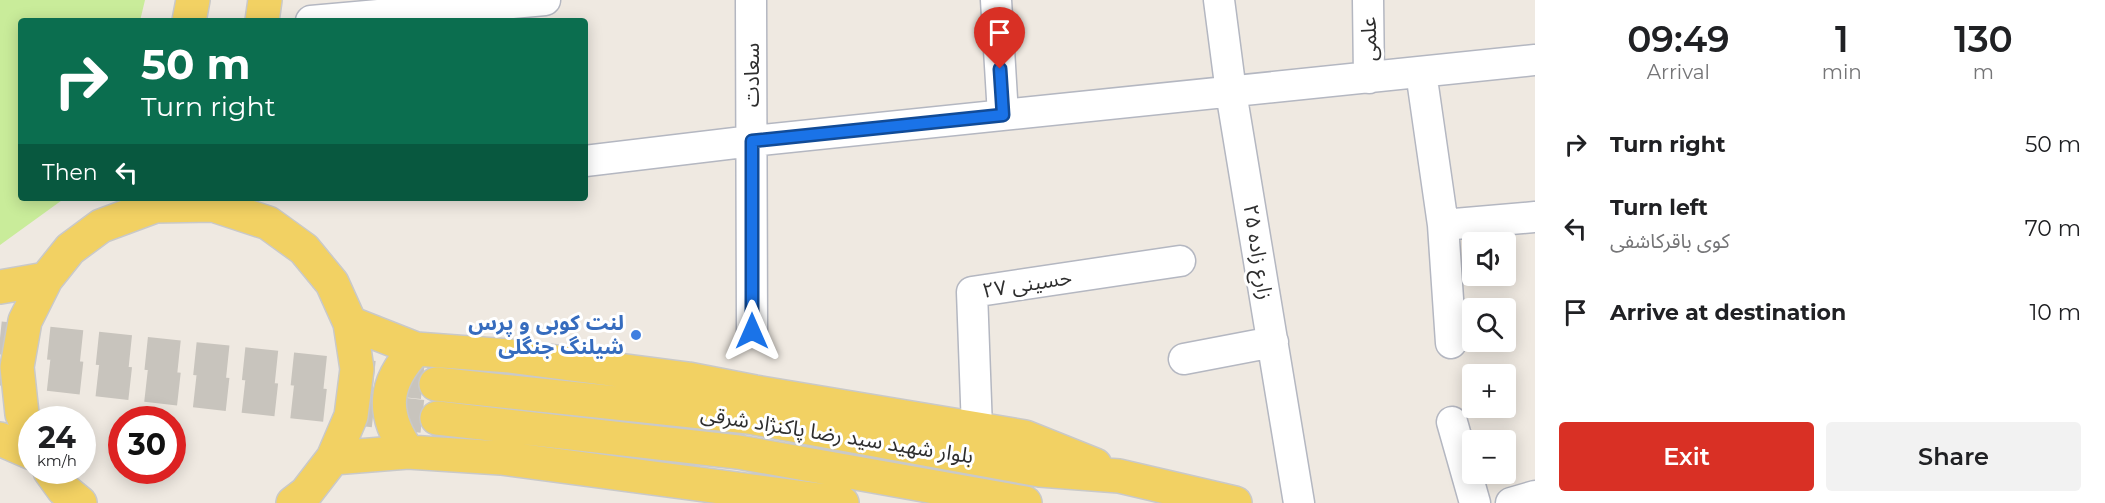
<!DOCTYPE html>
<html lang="en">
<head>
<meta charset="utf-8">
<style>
	:root { --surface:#fff; --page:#f2f2f2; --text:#202124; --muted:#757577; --accent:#d93025 }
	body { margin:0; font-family:Montserrat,"Noto Sans Arabic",sans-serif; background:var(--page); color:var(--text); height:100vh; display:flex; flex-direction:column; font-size:22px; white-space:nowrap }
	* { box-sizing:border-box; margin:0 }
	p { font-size:20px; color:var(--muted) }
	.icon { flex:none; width:33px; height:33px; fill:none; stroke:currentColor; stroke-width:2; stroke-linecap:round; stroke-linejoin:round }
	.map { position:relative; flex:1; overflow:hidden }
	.drawer { display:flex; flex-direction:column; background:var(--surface); width:570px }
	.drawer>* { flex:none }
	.banner { position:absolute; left:18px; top:18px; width:570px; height:183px; border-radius:6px; box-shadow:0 3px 15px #0003; background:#0b6e4f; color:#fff; overflow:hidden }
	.tools { position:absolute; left:1462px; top:232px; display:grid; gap:12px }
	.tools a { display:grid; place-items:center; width:54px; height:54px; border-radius:6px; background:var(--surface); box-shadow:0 3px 15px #0003; font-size:30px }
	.speed { position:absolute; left:18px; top:406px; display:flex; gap:12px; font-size:30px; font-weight:700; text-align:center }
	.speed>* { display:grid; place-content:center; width:78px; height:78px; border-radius:50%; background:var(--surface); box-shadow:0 3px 15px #0003; line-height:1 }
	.speed small { font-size:15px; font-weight:400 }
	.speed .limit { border:9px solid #d22; background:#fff; color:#111 }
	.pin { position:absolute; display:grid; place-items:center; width:51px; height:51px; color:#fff; margin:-62px -26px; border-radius:50% 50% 50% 0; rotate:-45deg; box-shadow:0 0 6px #0007 }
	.pin .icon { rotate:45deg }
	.me { position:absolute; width:66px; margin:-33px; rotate:0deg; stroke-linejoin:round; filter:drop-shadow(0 0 4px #0008) }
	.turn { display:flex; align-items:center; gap:21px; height:126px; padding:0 24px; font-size:27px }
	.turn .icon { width:78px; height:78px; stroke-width:2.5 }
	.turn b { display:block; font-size:42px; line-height:51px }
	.then { display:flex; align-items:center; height:57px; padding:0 24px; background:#0003; gap:12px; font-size:22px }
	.eta { display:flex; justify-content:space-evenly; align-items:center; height:102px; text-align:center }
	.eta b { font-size:36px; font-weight:600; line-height:42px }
	.primary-button { display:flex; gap:12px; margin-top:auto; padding:12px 24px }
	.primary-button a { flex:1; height:69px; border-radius:6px; background:var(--accent); color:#fff; font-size:24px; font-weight:600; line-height:69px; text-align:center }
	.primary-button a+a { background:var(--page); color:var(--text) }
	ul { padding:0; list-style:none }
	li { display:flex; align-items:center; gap:18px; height:84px; padding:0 24px }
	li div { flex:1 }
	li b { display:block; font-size:22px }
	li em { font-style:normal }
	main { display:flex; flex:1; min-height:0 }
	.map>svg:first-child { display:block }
</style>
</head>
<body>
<main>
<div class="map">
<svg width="1535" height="503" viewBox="0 0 1535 503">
	<rect width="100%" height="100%" fill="#efe9e1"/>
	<!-- pitch -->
	<path fill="#c9ec9a" d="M0 0H145L140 21H21V198H65L0 245Z"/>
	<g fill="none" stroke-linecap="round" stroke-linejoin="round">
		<!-- major-tunnel -->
		<path stroke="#c8c4bd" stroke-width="33" stroke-dasharray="33 16" stroke-linecap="butt" d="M0 338 436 384
			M0 369 437 418"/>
		<!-- minor casing -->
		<g stroke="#b4b7c1" stroke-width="33">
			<path id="minor" d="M751 0 752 331
				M996 0 1003 115
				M1219 0 1231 92 1299 503
				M1368 0 1369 78
				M311 21 545 0
				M1421 72 1443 225 1451 343
				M585 161 752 141 1535 60
				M1443 225 1535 217
				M1184 359 1273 342
				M1452 422 1475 503
				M977 429 972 292 1180 261
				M1511 503 1535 496"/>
		</g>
		<!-- major casing -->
		<g stroke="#c9c9c9" stroke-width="36">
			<path id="major" d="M189 21 193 0
				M262 21 265 0
				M0 287 46 279
				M350 323 416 349 510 356 688 379 755 392 1025 437 1095 465
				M436 384 749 417 1040 470 1119 476 1235 503
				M437 418 738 452 1025 503
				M32 437 22 414 17 367 25 321 46 279 70 249 101 226 155 206 213 205 268 223 304 249 332 283 350 323 357 369 351 416 333 458 306 493 293 503
				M0 439 32 453
				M408 452C381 414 383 383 416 349
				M333 458 408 452 501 458 842 503
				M50 471 63 489 80 503"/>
		</g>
		<!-- minor -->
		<use href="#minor" stroke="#fff" stroke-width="30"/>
		<!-- major -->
		<use href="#major" stroke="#f2d163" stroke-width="33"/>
	</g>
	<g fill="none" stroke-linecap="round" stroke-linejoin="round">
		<!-- route casing -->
		<g stroke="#114b97" stroke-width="15">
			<path id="route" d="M752 331V141L1003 115 1000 69"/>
		</g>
		<!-- route -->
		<use href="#route" stroke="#1a73e8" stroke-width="10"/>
	</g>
	<!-- markers -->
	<circle fill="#3f7fe0" stroke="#fff" stroke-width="2" cx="636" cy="335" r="6"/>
	<g text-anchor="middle" stroke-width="6" stroke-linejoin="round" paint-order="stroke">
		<!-- street labels -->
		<g font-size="21" fill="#2e2e2e" stroke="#fff">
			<text transform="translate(1369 39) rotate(-91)" y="7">علمی</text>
			<text transform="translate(752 75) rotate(-90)" y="7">سعادت</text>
			<text transform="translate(1258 252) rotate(81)" y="7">زارع زاده ۲۵</text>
			<text transform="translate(1027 284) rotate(-9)" y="7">حسینی ۲۷</text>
			<text transform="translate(837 435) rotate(9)" y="7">بلوار شهید سید رضا پاکنژاد شرقی</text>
		</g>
		<!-- shop labels -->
		<g font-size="21" font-weight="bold" fill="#366cbe" stroke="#fff" text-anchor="end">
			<text x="624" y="330">لنت کوبی و پرس<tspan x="624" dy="24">شیلنگ‌ جنگلی</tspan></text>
		</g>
	</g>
</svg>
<div class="tools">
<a><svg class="icon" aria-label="sound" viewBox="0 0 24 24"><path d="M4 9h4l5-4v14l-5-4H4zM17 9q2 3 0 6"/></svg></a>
<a><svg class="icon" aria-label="search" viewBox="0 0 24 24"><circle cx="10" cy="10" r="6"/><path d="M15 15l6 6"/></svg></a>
<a>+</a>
<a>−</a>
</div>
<div class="speed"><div>24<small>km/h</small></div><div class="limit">30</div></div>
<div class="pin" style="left:1000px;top:69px;background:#d93025"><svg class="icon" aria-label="arrive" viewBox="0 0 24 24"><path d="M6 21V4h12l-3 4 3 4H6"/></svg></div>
<svg class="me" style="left:752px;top:331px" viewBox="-20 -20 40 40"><path d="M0-17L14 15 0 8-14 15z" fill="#1a73e8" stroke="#fff" stroke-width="4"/></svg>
<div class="banner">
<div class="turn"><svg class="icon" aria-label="right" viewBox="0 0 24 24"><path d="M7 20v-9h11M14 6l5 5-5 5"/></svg><div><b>50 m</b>Turn right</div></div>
<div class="then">Then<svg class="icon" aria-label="left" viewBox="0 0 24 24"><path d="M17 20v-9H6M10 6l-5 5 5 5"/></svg></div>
</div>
</div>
<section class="drawer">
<div class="eta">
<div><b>09:49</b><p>Arrival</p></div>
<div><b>1</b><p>min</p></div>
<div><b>130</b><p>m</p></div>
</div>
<ul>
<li><svg class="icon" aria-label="right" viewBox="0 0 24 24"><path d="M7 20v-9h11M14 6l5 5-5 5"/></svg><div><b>Turn right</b></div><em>50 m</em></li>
<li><svg class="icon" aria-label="left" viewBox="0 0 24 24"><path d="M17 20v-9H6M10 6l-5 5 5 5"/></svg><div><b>Turn left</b><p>کوی باقرکاشفی</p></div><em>70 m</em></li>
<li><svg class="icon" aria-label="arrive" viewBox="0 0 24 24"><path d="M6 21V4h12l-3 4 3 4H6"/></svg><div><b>Arrive at destination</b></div><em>10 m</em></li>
</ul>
<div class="primary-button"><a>Exit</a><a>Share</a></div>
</section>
</main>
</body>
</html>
